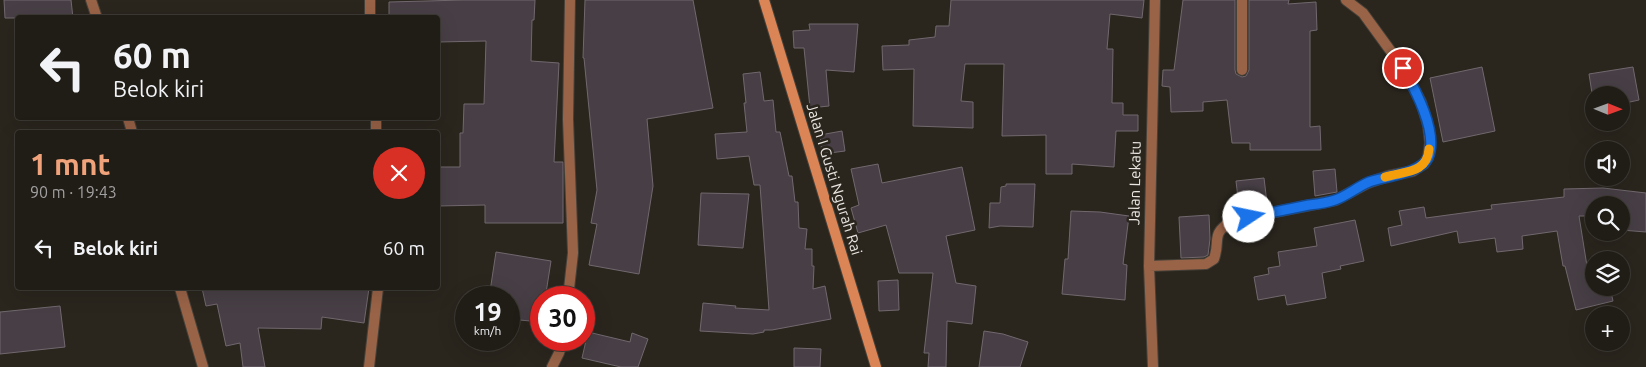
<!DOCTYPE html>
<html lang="id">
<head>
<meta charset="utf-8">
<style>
	:root { --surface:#201c16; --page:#28251f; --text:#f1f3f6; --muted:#a2a1a1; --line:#3d3a35; --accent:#f0a27a }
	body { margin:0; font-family:Ubuntu,sans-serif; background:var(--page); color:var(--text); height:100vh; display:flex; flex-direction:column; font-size:19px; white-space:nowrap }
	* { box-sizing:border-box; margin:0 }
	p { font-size:16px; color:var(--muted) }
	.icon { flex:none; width:28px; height:28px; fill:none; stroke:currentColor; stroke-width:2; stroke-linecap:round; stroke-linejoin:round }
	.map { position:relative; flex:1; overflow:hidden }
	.drawer { position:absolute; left:15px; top:130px; width:425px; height:160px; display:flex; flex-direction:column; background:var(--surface); border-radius:5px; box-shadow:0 5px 20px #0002,0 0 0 1px var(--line) }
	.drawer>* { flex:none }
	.guide { position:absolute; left:15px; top:15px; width:425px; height:105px; border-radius:5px; box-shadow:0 5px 20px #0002,0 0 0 1px var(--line); background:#201c16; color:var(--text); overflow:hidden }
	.needle { width:32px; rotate:91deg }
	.buttons { position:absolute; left:1585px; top:86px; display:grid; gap:10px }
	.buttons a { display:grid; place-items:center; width:45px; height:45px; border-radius:50%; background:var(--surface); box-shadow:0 5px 20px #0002,0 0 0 1px var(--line); font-size:25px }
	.speed { position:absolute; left:455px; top:286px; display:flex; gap:10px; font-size:25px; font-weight:700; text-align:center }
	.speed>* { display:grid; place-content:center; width:65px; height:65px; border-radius:50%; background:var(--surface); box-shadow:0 5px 20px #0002,0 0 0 1px var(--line); line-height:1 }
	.speed small { font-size:12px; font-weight:400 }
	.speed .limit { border:8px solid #d22; background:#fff; color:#111 }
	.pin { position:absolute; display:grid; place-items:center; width:42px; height:42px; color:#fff; margin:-21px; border:2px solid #fff; border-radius:50%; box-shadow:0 1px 5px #0007 }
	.me { position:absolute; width:55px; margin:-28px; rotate:79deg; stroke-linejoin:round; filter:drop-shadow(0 0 4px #0008) }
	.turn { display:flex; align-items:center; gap:18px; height:105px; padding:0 15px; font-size:22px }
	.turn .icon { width:65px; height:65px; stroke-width:2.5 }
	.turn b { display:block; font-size:35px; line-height:42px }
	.round { display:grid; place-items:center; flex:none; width:52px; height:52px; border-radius:26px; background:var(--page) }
	.summary { display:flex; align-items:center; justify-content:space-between; height:85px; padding:0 15px }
	h1 { font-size:30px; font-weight:600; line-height:38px; color:var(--accent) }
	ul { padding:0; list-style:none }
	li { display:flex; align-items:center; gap:15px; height:65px; padding:0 15px }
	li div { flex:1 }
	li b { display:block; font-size:19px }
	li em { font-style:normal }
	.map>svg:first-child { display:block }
</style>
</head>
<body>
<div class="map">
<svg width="1646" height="367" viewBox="0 0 1646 367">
	<rect width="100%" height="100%" fill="#2a261e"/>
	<!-- building -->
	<path fill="#473f45" stroke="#71686e" d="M4 0H71L73 18H5Z
		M463 0H535L534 20H532L531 61 559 63 554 162H563V223H485V205L438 206V167H460V133H463L464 104H484L486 41 438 42V18H389V2Z
		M585 0H693L713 108 647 119 653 186 639 274 589 265 597 224 591 223 597 190 584 58H583Z
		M951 0H1144L1142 18 1110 14 1107 49H1113L1112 103H1123V115H1138V131H1116L1114 167 1072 164V174H1046V135L1002 136 1004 64H965L961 101 973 102V128L913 126 914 69 883 70 882 46 909 45V40L935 37 936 26H949Z
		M1183 0H1235V70L1236 74 1242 77 1246 76 1249 70V0H1289L1288 4 1316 2 1317 30 1310 31V127L1320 126 1321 150H1250V143H1232L1227 100 1203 102V111L1171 112 1170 87 1162 86 1163 70H1174Z
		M809 24H858L854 72 826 70 829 106 810 108 804 48H794L793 31 810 30Z
		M1482 67 1495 131 1443 142 1430 78Z
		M1633 67 1639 100 1621 104V95H1594V106L1589 74Z
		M760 72 764 101 773 100 776 132H780L789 176H792L795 202H798L799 228 807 229 805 249H812V266H814L813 289 825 286 831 319 772 330H764V332L753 334 700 331 703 303 736 306 735 308 769 310 760 185H754L749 156 717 159 715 134 747 132 744 103H746L743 74Z
		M842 131 845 151 822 154 820 135Z
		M878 164 882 183 962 167 975 230 946 236 956 283 976 286 972 324 947 321 946 367H928L929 353H924L933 273H899L886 225 858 233 851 208 859 205 851 169Z
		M1335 169 1337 192 1315 196 1313 171Z
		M1264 178 1267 203 1239 207 1236 181Z
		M1006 184H1035L1033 227 1000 226 989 228 990 203H1000L1001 187 1006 186Z
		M1603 188 1646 193V232L1621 230V205H1594V216H1579L1590 285 1594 284V288H1610L1613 301 1576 310 1565 266H1563L1557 231 1522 236 1523 249 1497 252 1495 238 1459 243 1457 231 1391 246 1388 228 1402 225 1399 211 1424 207 1426 218 1492 209 1491 205 1564 197V189Z
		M701 193 749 194 743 248 698 245Z
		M1071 211 1100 212 1129 216 1123 264 1127 265 1125 300 1062 294 1065 259H1068Z
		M1209 215 1210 239 1208 255 1204 257 1181 258 1179 217Z
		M1355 220 1364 261 1340 266 1341 269 1322 273 1326 298 1287 305 1285 295 1258 300 1254 277 1269 274 1268 268 1280 266 1278 252 1317 246 1314 228Z
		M496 252 551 261 546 293H541V322L509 319V298H489Z
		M898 280 899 310 879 311 878 281Z
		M202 288H369L364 323 322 317 321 329 258 328 265 367H243L240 343 226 346 217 304 206 306Z
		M60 306 65 347 0 354V312Z
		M984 331 1003 334 1028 342 1020 367H979Z
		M588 332 630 342 632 333 648 339 638 367H621L582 358Z
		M794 348 821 349 820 367H794Z"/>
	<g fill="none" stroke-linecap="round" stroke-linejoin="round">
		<!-- minor casing -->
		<g stroke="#454139" stroke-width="12">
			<path id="minor" d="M91 0 97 18
				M370 0V18
				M1242 70V0
				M128 118 132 132
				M376 118V132
				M1149 266 1206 264 1214 259C1221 238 1210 236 1231 221L1336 200 1368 183 1388 176 1413 171 1424 164 1428 157 1430 143 1428 125 1421 102 1403 68 1363 13 1346 0
				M180 288 203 367
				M568 298 573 253 568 119 570 0
				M369 367 378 288
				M552 367 559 353 563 340
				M1153 367 1149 266 1155 0"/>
		</g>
		<!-- secondary casing -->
		<g stroke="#454139" stroke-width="12">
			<path id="secondary" d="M764 0 876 367"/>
		</g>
		<!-- minor -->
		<use href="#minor" stroke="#996347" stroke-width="10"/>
		<!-- secondary -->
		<use href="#secondary" stroke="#db8456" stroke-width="10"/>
	</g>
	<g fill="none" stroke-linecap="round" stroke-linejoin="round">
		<!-- route casing -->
		<g stroke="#114b97" stroke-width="12">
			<path id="route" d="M1249 217C1269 213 1289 209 1309 205 1318 204 1327 203 1335 200 1347 196 1357 187 1369 182 1385 176 1420 174 1428 158 1439 133 1415 89 1403 68"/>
		</g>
		<!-- route -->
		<use href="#route" stroke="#1a73e8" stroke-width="9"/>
		<!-- slow -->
		<path stroke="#f59e0b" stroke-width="9" d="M1385 177C1404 171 1427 174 1429 149"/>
	</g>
	<g text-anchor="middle" stroke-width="5" stroke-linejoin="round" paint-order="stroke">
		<!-- street labels -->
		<g font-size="15" fill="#eae6e1" stroke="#2a261e">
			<text transform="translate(834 179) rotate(73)" y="5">Jalan I Gusti Ngurah Rai</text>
			<text transform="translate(1135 183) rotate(-89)" y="5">Jalan Lekatu</text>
		</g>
	</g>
</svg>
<div class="buttons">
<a><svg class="needle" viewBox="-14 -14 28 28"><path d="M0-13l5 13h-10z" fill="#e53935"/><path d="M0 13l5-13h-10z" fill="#a2a1a1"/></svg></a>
<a><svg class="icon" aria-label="sound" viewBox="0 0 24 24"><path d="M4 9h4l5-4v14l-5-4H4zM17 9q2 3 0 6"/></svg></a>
<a><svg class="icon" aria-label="search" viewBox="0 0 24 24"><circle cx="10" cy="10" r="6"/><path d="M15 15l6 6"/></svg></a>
<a><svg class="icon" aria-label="layers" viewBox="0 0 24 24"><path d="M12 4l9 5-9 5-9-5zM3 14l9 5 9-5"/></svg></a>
<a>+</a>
</div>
<div class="speed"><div>19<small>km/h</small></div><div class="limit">30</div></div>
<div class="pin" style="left:1403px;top:68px;background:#d93025"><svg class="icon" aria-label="arrive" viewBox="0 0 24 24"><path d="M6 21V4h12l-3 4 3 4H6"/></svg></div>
<svg class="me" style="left:1249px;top:217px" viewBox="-20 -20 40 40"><circle r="19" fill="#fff"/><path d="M0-13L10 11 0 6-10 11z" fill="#1a73e8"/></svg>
<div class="guide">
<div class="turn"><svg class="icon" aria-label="left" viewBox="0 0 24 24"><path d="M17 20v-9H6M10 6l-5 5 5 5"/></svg><div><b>60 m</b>Belok kiri</div></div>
</div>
<section class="drawer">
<div class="summary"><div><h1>1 mnt</h1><p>90 m · 19:43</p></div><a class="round" style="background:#d93025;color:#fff"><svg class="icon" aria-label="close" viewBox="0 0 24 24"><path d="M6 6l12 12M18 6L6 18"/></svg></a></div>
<ul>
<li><svg class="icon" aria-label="left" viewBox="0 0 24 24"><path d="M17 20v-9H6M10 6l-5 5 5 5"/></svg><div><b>Belok kiri</b></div><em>60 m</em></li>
</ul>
</section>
</div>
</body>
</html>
